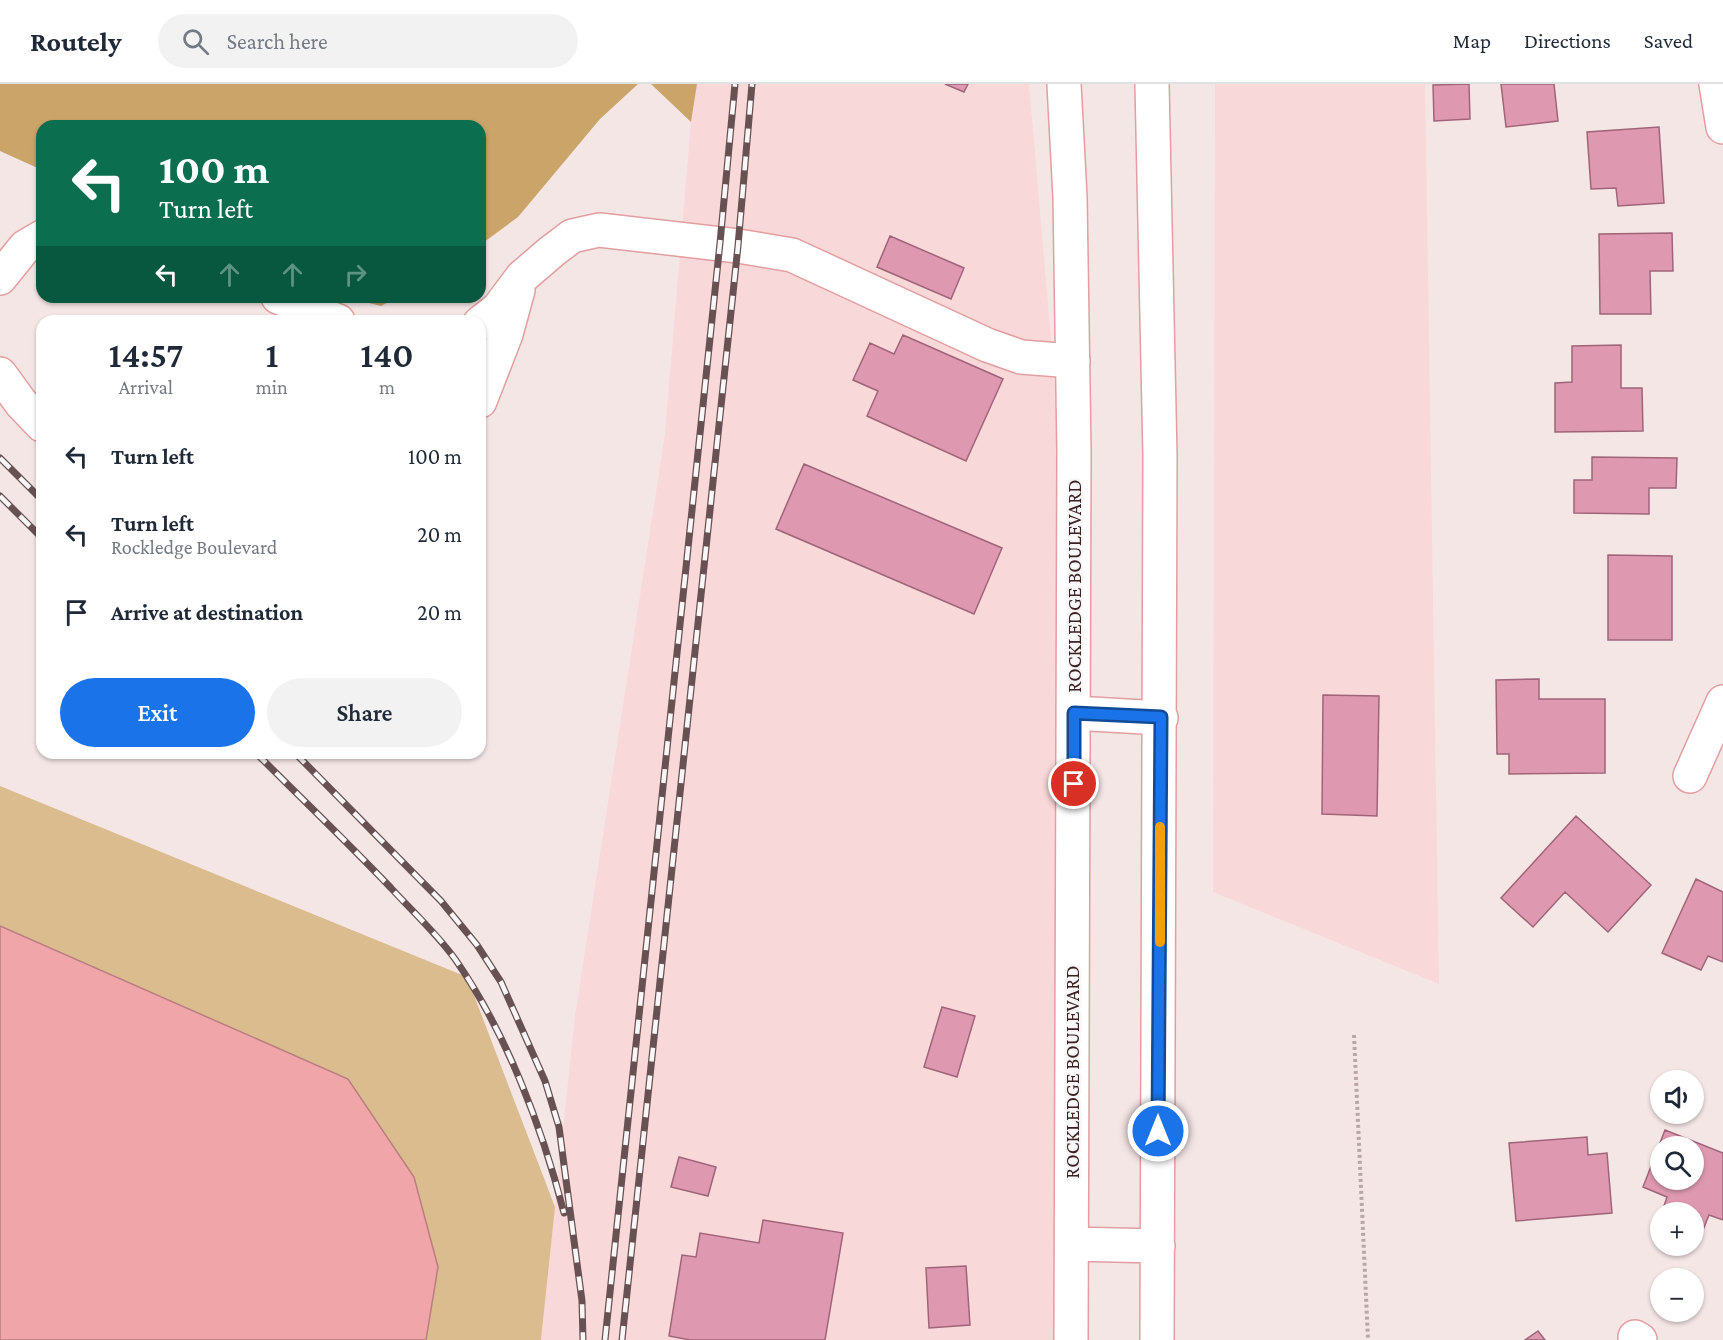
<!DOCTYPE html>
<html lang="en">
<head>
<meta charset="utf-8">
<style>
	:root { --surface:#fff; --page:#f2f2f3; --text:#1f2937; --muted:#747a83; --line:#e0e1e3; --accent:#1a73e8 }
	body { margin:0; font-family:"Crimson Pro",serif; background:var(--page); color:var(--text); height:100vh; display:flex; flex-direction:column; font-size:22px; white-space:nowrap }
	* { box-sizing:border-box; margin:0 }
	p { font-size:20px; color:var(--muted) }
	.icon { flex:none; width:33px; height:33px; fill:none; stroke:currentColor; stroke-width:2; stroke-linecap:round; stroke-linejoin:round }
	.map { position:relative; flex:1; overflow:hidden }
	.sheet { position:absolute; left:36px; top:231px; width:450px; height:444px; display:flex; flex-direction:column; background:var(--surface); border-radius:18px; box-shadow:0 2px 4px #0004 }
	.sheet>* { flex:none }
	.hud { position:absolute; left:36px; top:36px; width:450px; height:183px; border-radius:18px; box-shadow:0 2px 4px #0004; background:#0b6e4f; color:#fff; overflow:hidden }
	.controls { position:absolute; left:1650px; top:986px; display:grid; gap:12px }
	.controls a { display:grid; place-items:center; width:54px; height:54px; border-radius:50%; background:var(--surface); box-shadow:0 2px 4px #0004; font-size:30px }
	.pin { position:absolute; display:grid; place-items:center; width:51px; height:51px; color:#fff; margin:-26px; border:3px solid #fff; border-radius:50%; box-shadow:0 2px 6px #0007 }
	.me { position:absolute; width:66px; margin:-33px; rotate:0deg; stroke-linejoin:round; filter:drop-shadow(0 0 4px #0008) }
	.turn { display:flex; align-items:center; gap:21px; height:126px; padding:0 24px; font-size:27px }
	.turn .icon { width:78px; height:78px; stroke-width:2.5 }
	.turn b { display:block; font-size:42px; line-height:51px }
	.lanes { display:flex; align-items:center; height:57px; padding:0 24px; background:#0003; justify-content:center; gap:30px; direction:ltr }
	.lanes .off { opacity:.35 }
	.eta { display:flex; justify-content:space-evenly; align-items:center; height:102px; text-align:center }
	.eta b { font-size:36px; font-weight:600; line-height:42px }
	.cta { display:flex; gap:12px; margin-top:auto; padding:12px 24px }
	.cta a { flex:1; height:69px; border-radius:36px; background:var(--accent); color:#fff; font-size:24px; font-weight:600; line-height:69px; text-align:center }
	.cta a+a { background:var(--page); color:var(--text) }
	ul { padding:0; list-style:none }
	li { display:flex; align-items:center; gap:18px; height:78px; padding:0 24px }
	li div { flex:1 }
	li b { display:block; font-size:22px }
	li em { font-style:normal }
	header { display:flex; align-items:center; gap:36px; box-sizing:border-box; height:84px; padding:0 30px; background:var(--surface); border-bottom:2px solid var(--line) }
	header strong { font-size:28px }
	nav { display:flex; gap:33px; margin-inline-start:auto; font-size:21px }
	.search { width:420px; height:54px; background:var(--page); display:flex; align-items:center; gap:15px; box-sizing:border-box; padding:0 21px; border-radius:33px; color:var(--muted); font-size:22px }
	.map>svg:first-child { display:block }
</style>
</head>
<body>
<header>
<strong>Routely</strong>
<div class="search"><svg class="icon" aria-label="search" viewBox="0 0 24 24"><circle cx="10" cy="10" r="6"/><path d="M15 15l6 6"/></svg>Search here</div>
<nav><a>Map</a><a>Directions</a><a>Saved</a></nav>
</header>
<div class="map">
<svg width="1723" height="1256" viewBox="0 0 1723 1256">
	<rect width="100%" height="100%" fill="#f5e6e6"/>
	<!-- built -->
	<path fill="#f9d8d9" d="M697 0H1029L1059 348 1056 1256H541L575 932 665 350 691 38Z
		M1215 0H1425L1439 900 1213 808Z"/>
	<!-- green -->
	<path fill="#dabc8f" d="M0 702 467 893 555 1123 541 1256H426L438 1183 414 1093 348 995 0 842Z"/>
	<!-- forest -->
	<path fill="#cba46a" d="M0 0H638L600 35 518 133 480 161V42H42V86L0 67Z
		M651 0H697L691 38Z
		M345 213H398L381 222Z"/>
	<!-- water -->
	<path fill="#f0a5a8" stroke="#ba7d80" stroke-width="1.5" d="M0 842 348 995 414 1093 438 1183 426 1256H0Z"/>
	<!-- building -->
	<path fill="#de99b1" stroke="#a06479" stroke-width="1.5" fill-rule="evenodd" d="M945 0H968L964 8Z
		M1469 0 1470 35 1434 37 1433 1Z
		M1501 0H1554L1558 37 1506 43Z
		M1659 43 1664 119 1618 122 1616 104 1591 105 1587 48Z
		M1672 149 1673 187H1650L1651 230H1600L1599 150Z
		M890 152 964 184 951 215 877 183Z
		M903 251 1003 295 966 377 867 332 878 307 853 296 870 259 894 270Z
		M1621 261V304H1642L1643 347 1555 348V299L1572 298V262Z
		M1592 373 1677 374 1676 404H1649V430L1574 429V396H1592Z
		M804 380 1002 464 974 530 776 445Z
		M1608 471 1672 472V556H1608Z
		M1539 595V615H1605V689L1509 690V670H1497L1496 596Z
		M1323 611 1379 612 1377 732 1322 730Z
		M1576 732 1651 801 1608 848 1565 808 1533 843 1501 814Z
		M1696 795 1723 808V878L1708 872 1701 886 1662 869Z
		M942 923 975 932 957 993 924 983Z
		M1665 1046 1723 1069V1136L1709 1131 1701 1151 1694 1148V1128H1662L1667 1113 1643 1103ZM1660 1062H1694V1095H1660Z
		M1587 1053 1588 1071 1607 1069 1612 1129 1516 1137 1509 1059Z
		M679 1073 716 1083 708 1112 671 1103Z
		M763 1136 843 1149 825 1256H690L669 1252 682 1171 696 1173 700 1149 759 1159Z
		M966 1182 970 1241 929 1244 926 1184Z
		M1538 1247 1545 1256H1525Z"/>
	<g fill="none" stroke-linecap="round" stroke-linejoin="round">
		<!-- minor casing -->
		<g stroke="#e29ea0" stroke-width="36">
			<path id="minor" d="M1716 0 1723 43
				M0 194 25 163 42 153
				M278 213 338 237
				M480 239 498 225 522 193 551 168 572 152 599 146 738 162 792 171 987 261 1021 273 1073 277
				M0 290 21 319 42 341
				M480 317 506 250 518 206
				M1690 692 1723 618
				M1635 1253 1640 1256"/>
		</g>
		<!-- major casing -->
		<g stroke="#e29ea0" stroke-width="36">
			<path id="major" d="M1064 0 1070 113 1074 368 1071 1256
				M1152 0 1160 372 1157 1256
				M1074 629 1161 634
				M1072 1160 1158 1162"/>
		</g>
		<!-- path -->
		<path stroke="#b9a6a6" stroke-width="4" stroke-dasharray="3 3" stroke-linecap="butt" d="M1354 951 1368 1256"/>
		<!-- minor -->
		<use href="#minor" stroke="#fff" stroke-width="33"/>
		<!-- major -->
		<use href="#major" stroke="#fff" stroke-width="33"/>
		<!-- rail casing -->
		<g stroke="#685152" stroke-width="7">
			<path id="rail" d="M0 374 42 416
				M0 412 42 454
				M256 669C301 714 347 758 391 804 412 827 437 850 455 875 506 948 542 1043 564 1129
				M295 669 441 817 477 861 501 898 545 997 559 1043 582 1217 583 1256
				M605 1256 720 159 735 0
				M622 1256 738 162 752 0"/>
		</g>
		<!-- rail -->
		<use href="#rail" stroke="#f7f7f7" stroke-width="4.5" stroke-dasharray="14" stroke-linecap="butt"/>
	</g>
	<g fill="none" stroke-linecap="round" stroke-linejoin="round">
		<!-- route casing -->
		<g stroke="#114b97" stroke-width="15">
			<path id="route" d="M1074 700V629L1161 633 1158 1047"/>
		</g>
		<!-- route -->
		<use href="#route" stroke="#1a73e8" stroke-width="10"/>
		<!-- slow -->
		<path stroke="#f59e0b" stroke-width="10" d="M1160 858V743"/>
	</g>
	<g text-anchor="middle" stroke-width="5" stroke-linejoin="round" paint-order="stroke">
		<!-- street labels -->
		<g font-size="20" fill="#3b2122" stroke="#f7f7f7">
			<text transform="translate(1074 502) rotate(-90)" y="7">ROCKLEDGE BOULEVARD</text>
			<text transform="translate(1072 988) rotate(-90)" y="7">ROCKLEDGE BOULEVARD</text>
		</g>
	</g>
</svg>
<div class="controls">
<a><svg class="icon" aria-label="sound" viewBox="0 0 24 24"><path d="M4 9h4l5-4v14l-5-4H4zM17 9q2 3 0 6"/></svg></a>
<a><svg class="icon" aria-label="search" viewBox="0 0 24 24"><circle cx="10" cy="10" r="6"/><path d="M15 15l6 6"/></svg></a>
<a>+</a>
<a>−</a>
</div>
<div class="pin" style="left:1074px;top:700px;background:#d93025"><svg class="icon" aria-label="arrive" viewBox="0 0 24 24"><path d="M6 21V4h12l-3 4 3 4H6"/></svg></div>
<svg class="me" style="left:1158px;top:1047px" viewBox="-20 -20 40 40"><circle r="17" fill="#1a73e8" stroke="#fff" stroke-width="3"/><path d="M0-11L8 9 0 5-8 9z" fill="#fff"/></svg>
<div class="hud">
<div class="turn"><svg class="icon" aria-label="left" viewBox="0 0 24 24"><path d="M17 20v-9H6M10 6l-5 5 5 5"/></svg><div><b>100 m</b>Turn left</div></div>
<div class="lanes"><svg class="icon" aria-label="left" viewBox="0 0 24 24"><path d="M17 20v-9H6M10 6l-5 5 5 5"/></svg><svg class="icon off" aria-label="ahead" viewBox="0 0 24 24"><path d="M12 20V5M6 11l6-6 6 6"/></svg><svg class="icon off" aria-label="ahead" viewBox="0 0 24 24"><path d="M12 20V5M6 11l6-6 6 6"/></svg><svg class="icon off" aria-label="right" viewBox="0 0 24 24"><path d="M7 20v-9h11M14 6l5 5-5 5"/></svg></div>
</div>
<section class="sheet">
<div class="eta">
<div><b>14:57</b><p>Arrival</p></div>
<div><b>1</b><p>min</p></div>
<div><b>140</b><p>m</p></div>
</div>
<ul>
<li><svg class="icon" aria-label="left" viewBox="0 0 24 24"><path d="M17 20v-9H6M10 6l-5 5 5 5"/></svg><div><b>Turn left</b></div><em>100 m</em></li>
<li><svg class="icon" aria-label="left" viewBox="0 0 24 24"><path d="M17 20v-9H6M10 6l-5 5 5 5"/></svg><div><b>Turn left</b><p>Rockledge Boulevard</p></div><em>20 m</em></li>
<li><svg class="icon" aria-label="arrive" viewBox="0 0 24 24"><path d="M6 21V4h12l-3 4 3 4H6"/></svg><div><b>Arrive at destination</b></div><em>20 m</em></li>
</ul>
<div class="cta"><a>Exit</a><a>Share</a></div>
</section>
</div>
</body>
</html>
